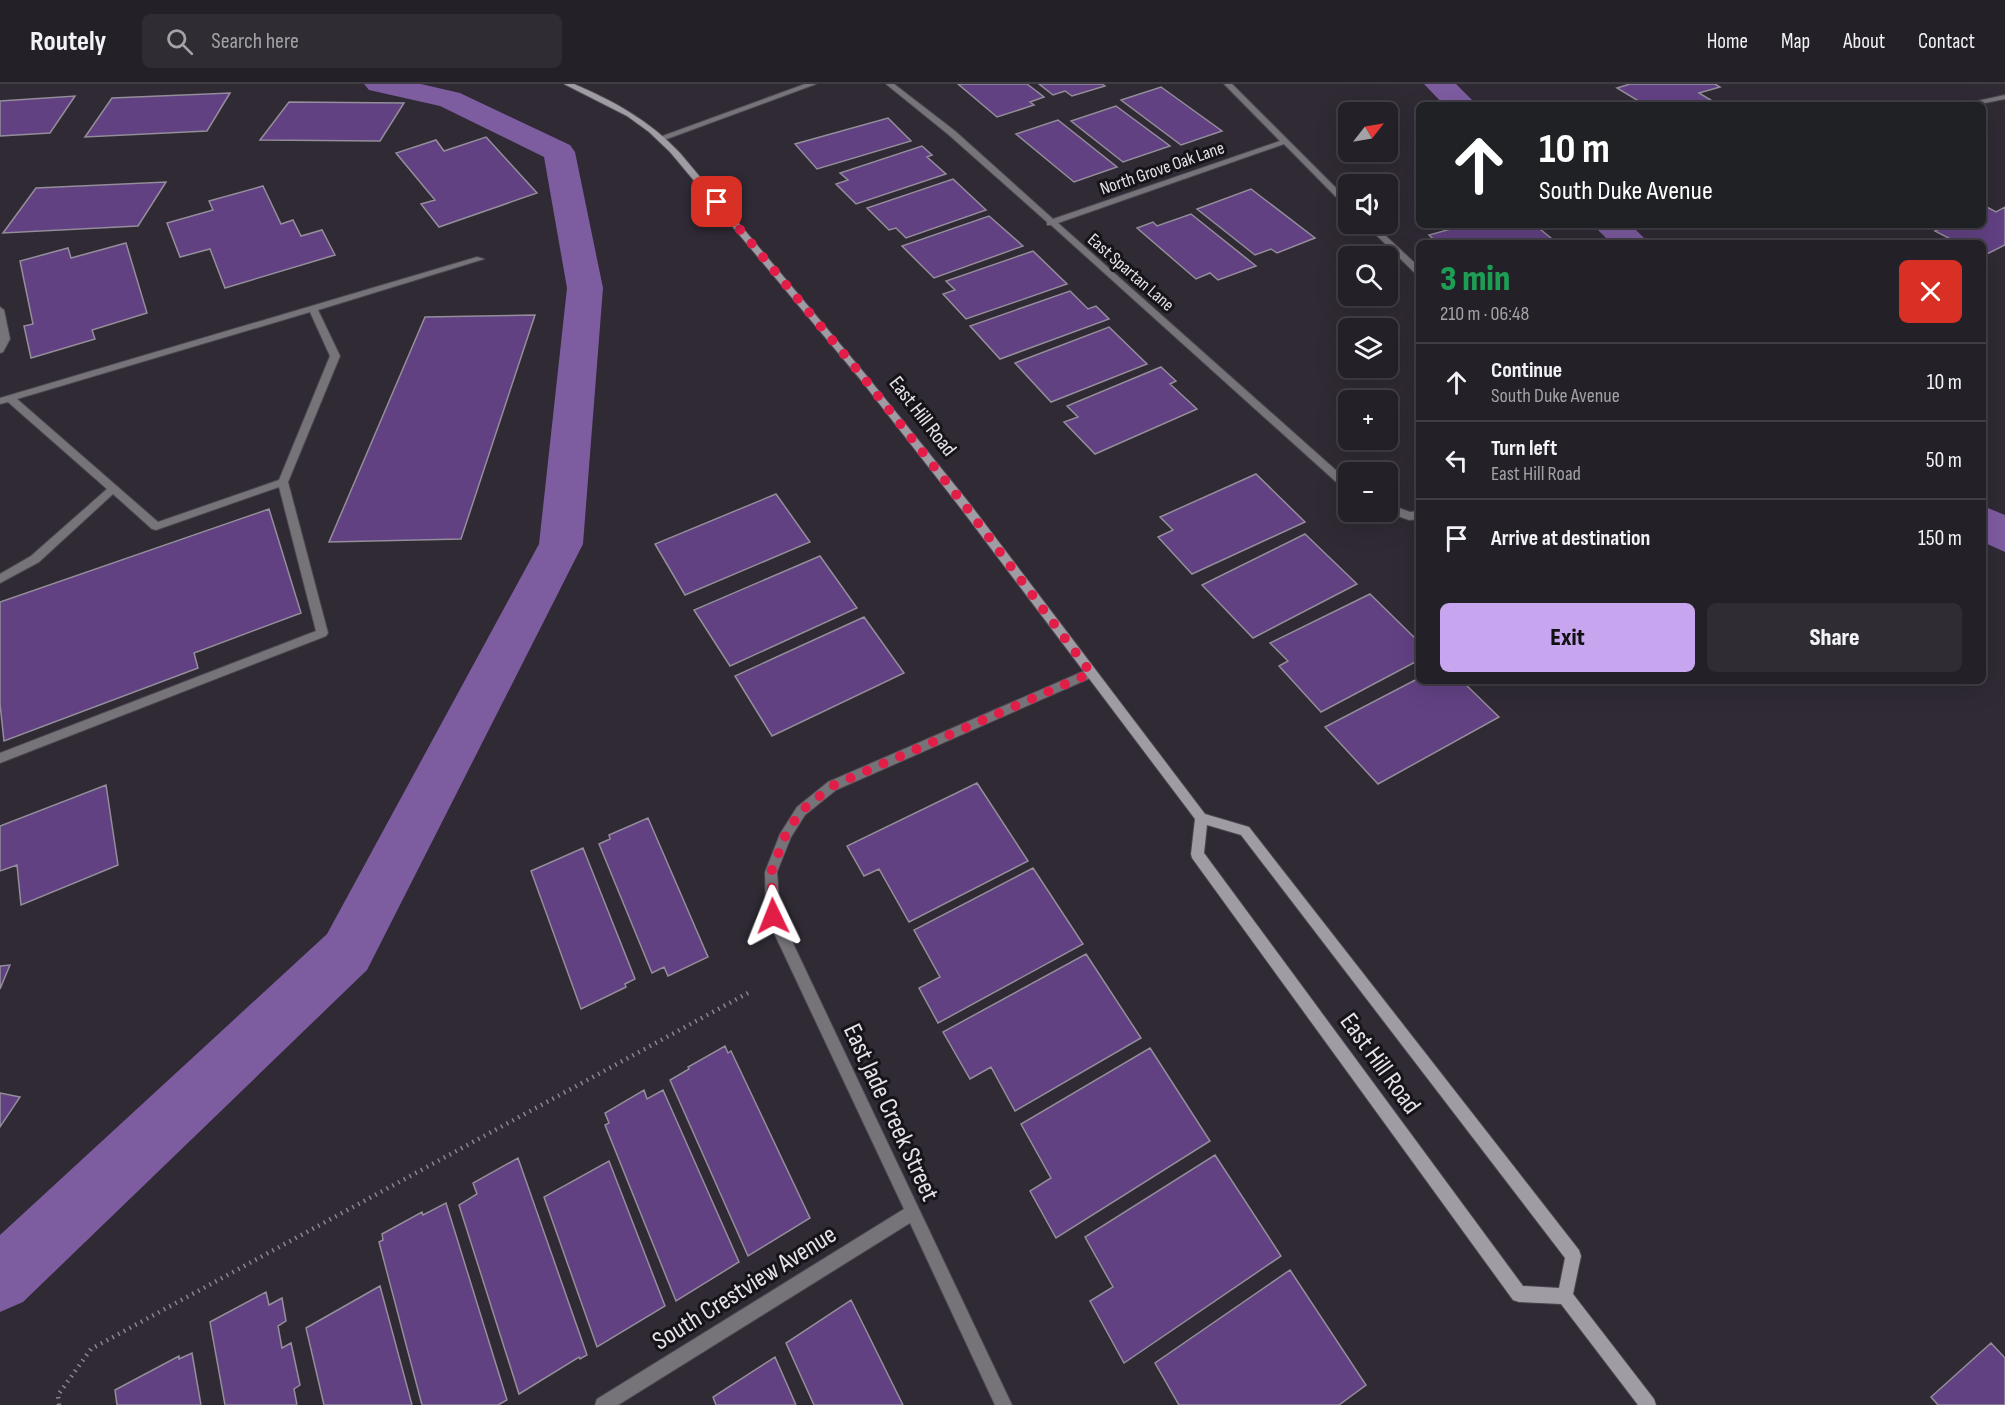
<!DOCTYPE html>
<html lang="en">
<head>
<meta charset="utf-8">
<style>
	:root { --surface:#232027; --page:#2f2d33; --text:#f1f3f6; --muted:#a3a3a7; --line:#403e44; --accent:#c8a6ef }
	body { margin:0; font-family:"Sofia Sans Condensed",sans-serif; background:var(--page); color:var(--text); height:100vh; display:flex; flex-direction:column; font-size:22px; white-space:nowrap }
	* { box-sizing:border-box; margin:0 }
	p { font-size:20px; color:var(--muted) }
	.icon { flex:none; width:33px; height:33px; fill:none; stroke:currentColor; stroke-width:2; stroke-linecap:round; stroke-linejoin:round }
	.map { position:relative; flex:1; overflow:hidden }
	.side { position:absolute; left:1416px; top:156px; width:570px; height:444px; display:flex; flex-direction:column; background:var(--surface); border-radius:9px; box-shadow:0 6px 24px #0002,0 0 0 2px var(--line) }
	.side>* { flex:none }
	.banner { position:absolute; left:1416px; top:18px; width:570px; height:126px; border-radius:9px; box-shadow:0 6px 24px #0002,0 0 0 2px var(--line); background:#202124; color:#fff; overflow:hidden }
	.needle { width:39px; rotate:59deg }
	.tools { position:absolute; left:1338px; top:18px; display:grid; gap:12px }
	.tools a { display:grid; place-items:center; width:60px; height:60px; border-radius:9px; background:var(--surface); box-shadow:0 6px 24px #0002,0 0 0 2px var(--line); font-size:30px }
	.pin { position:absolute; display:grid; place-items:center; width:51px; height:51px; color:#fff; margin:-26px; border-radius:12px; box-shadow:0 3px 9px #0006 }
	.me { position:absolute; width:66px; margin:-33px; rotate:358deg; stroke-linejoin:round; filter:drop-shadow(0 0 4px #0008) }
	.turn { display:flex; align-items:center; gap:21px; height:126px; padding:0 24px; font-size:27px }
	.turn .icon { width:78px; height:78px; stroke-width:2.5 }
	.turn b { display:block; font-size:42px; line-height:51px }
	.round { display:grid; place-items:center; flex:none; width:63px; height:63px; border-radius:9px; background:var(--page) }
	.summary { display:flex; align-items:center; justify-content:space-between; height:102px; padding:0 24px }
	h1 { font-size:36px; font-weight:800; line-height:45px; color:#1e9e55 }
	.primary-button { display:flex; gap:12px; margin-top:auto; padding:12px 24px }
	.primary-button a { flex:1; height:69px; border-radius:9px; background:var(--accent); color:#111; font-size:24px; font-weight:800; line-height:69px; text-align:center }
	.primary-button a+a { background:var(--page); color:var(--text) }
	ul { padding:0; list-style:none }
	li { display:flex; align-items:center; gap:18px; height:78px; padding:0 24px; border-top:2px solid var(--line) }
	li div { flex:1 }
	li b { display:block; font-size:22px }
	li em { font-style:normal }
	header { display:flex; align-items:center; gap:36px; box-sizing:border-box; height:84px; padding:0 30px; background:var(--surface); border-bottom:2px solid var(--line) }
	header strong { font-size:28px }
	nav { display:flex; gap:33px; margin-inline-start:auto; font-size:21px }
	.search { width:420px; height:54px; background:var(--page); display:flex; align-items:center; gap:15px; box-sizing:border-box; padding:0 21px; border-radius:9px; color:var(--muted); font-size:22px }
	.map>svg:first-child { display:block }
</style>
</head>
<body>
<header>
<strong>Routely</strong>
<div class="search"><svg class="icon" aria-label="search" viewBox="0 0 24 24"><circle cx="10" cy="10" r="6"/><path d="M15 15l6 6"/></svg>Search here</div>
<nav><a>Home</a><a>Map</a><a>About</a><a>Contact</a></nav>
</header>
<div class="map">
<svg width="2005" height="1321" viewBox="0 0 2005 1321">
	<rect width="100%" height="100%" fill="#2f2a34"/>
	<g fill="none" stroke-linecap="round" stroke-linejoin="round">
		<!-- canal -->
		<path fill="#7d5ca0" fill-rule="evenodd" d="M364 0H421L460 9 570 61 575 68 603 204 583 460 367 886 23 1218 0 1228V1151L327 850 539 460 567 204 544 73 440 22 369 6Z
			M1424 0H1456L1477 21H1444Z
			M1593 141H1631L1649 159H1611Z
			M1983 422 2005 431V468L1983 458Z"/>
	</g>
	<!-- building -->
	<path fill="#624183" stroke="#938e9a" stroke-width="1.5" d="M958 0H1027L1044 13 1030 18 1034 21 997 33Z
		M1039 0H1102L1105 2 1072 12 1065 7 1053 11Z
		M1630 0H1715L1720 3 1699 9 1719 21H1645L1617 4Z
		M1161 3 1222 47 1181 61 1121 16Z
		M230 9 207 47 85 53 112 14Z
		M75 12 50 49 0 52V17Z
		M289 18 404 19 380 57 260 56Z
		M1116 22 1170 62 1123 78 1071 37Z
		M888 34 911 57 817 85 795 60Z
		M1058 36 1117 83 1074 98 1016 50Z
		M486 53 537 109 439 143 421 120 435 116 396 69 436 56 444 67Z
		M922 62 932 71 927 73 946 90 856 120 836 100 848 96 840 89Z
		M953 95 986 126 906 154 896 144 889 146 867 124Z
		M166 98 138 142 3 149 36 104Z
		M263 102 281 140 293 136 301 152 322 146 335 171 225 204 210 165 180 173 167 139 213 126 209 117Z
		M1251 105 1315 154 1277 169 1271 165 1255 171 1197 125Z
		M1983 121 1996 128 2005 123V161L1983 172V159H1958L1935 147 1945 142 1942 141H1983Z
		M1191 130 1256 182 1218 196 1210 189 1196 195 1137 144 1153 138 1157 142Z
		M989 132 1023 162 934 194 902 162Z
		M1465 141H1535L1557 159H1438L1429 151Z
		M126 159 147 229 92 246 95 255 31 274 24 242 33 240 20 177 68 164 71 174Z
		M1033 167 1067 200 966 235 943 210 955 206 946 197Z
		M1070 207 1088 225 1096 222 1109 235 1000 275 970 242Z
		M535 231 461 455 329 458 425 233Z
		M1109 243 1147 280 1051 318 1015 279Z
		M1161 283 1176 297 1170 300 1197 325 1095 370 1064 338 1078 333 1067 322Z
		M1256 390 1305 438 1192 490 1158 453 1173 446 1160 433Z
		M776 410 810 458 685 511 655 460Z
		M269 425 301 529 194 569 198 584 4 657 0 620V518Z
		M1305 450 1357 500 1253 554 1202 501Z
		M820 472 857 524 730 582 694 526Z
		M1370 510 1419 558V576L1321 628 1279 582 1288 577 1270 559Z
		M864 533 904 589 772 652 735 592Z
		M1419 594V597H1462L1499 633 1378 700 1325 643Z
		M977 699 1028 777 909 838 879 785 864 792 847 762Z
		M106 701 118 781 21 821 17 781 0 787V742Z
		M648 734 708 873 668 892 664 883 652 889 599 760 610 755 609 751Z
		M583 764 635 895 625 900 626 903 581 925 531 787Z
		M1033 784 1083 860 938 939 919 904 940 893 914 846Z
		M1086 870 1141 954 1015 1027 991 983 970 995 943 948Z
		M10 881 0 905V882Z
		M725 962 728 969 731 967 810 1134 748 1172 670 996 689 985 688 983Z
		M1150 964 1210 1057 1056 1154 1030 1107 1051 1094 1021 1040Z
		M644 1006 647 1015 663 1006 739 1178 676 1217 605 1041 609 1039 605 1029Z
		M0 1009 20 1013 0 1043Z
		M1215 1071 1281 1172 1124 1279 1090 1217 1113 1203 1085 1153Z
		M518 1074 587 1271 580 1275 579 1273 519 1310 459 1121 477 1110 473 1099Z
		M609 1077 665 1222 597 1263 544 1113Z
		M446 1119 507 1316 498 1321H422L379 1158 383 1156 382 1150 422 1128 423 1131Z
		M1290 1186 1366 1301 1339 1321H1179L1155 1279Z
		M380 1202 412 1321H324L306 1244Z
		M266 1208 269 1221 282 1214 286 1237 278 1242 282 1264 291 1259 300 1301 294 1305 297 1321H225L210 1238Z
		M851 1216 903 1321H814L786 1259Z
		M1991 1259 2005 1274V1321H1938L1931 1313Z
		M192 1269 201 1321H117L115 1306 179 1272V1275Z
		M775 1273 796 1321H716L713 1313Z"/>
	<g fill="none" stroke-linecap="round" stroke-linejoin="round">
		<!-- lane casing -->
		<g stroke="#4c4751" stroke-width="2">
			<path id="lane" d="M477 173 484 175 318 226 340 272 288 398 328 549 326 552 0 679V669L316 547 279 403 156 446 152 445 113 410 39 478 0 499V490L31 472 107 405 8 318 0 320V314ZM310 228 330 272 279 396 158 438 17 315Z
				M0 223 4 226 10 255 3 268 0 269Z"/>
		</g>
		<!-- street casing -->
		<g stroke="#4c4751" stroke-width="2">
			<path id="street" d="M805 0H816L664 56 657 54Z
				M886 0H894L955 47 1053 135 1280 57 1224 0H1232L1348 116V122H1345L1284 60 1058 139 1348 397V405H1344L1051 141H1047V138L949 51Z
				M2005 11V15L1975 21H1959Z
				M1365 140H1373L1419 183V191L1416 190Z
				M1388 420 1410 428 1419 427V435L1409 436 1387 428Z
				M1091 584 1095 586 1097 589 1095 592 836 706 805 731 791 753 777 788 780 832 1012 1321H995L910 1139 618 1321H595L597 1315 904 1125 766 832 765 788 780 750 797 723 828 698Z"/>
		</g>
		<!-- secondary casing -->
		<g stroke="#4c4751" stroke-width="2">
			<path id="secondary" d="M564 0H574C614 17 650 37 680 69L866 291 970 420 1205 730 1249 743 1579 1166 1581 1172 1573 1210 1654 1315 1656 1321H1638L1561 1220 1519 1218 1513 1216 1192 774 1191 770 1195 735 962 426 860 295 670 68 649 48 627 32ZM1207 741 1241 751 1565 1174 1559 1204 1523 1202 1204 769Z"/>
		</g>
		<!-- path -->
		<path stroke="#8a868f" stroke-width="4.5" stroke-dasharray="1.5 5" stroke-linecap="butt" d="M59 1321 58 1311 91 1265 748 909"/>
		<!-- lane -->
		<use href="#lane" fill="#767379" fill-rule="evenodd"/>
		<!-- street -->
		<use href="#street" fill="#767379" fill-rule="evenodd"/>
		<!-- secondary -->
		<use href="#secondary" fill="#9f9ca4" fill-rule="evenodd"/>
	</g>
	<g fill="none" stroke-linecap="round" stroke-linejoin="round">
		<!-- route -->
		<path stroke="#e11d48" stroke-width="10" stroke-dasharray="0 18" d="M717 118 863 293 966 423 1091 589 832 702 801 727 786 750 771 788 773 832"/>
	</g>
	<g text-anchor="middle" stroke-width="6" stroke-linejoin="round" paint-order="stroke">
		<!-- far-street labels -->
		<g font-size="18" fill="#e5e2e9" stroke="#161418">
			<text transform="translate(1162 84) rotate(-19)" y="6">North Grove Oak Lane</text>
			<text transform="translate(1131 188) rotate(41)" y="6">East Spartan Lane</text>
		</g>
		<!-- street labels -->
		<g font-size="21" fill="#e5e2e9" stroke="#161418">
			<text transform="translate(923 332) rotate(52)" y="7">East Hill Road</text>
		</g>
		<!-- near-street labels -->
		<g font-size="26" fill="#e5e2e9" stroke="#161418">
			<text transform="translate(1381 979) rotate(54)" y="9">East Hill Road</text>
			<text transform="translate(892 1028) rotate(65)" y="9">East Jade Creek Street</text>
			<text transform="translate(744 1203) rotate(-32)" y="9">South Crestview Avenue</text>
		</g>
	</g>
</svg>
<div class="tools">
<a><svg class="needle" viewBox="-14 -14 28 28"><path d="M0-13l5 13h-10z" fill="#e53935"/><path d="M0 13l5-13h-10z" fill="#a3a3a7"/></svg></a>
<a><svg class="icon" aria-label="sound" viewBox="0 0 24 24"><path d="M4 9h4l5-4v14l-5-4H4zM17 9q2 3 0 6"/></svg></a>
<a><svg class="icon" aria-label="search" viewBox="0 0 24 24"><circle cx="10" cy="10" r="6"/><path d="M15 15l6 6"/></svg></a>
<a><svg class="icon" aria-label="layers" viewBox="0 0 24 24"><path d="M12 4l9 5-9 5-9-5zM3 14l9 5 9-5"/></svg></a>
<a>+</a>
<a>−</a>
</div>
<div class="pin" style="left:717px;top:118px;background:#d93025"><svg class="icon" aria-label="arrive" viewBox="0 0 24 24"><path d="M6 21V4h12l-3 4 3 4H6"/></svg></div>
<svg class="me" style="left:773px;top:832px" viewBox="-20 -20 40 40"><path d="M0-17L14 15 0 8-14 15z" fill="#e11d48" stroke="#fff" stroke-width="4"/></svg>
<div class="banner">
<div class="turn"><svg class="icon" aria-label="ahead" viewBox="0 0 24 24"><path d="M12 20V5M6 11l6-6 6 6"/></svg><div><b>10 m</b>South Duke Avenue</div></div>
</div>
<section class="side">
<div class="summary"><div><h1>3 min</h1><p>210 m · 06:48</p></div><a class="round" style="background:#d93025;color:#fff"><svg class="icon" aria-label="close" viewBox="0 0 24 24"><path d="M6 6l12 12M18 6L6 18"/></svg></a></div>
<ul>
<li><svg class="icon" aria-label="ahead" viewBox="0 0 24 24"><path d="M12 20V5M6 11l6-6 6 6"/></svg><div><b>Continue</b><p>South Duke Avenue</p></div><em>10 m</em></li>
<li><svg class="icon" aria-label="left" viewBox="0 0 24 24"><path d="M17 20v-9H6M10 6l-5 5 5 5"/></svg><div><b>Turn left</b><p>East Hill Road</p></div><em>50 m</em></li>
<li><svg class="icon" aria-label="arrive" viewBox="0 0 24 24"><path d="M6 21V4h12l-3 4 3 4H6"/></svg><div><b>Arrive at destination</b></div><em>150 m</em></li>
</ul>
<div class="primary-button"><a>Exit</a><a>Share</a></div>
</section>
</div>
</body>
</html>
